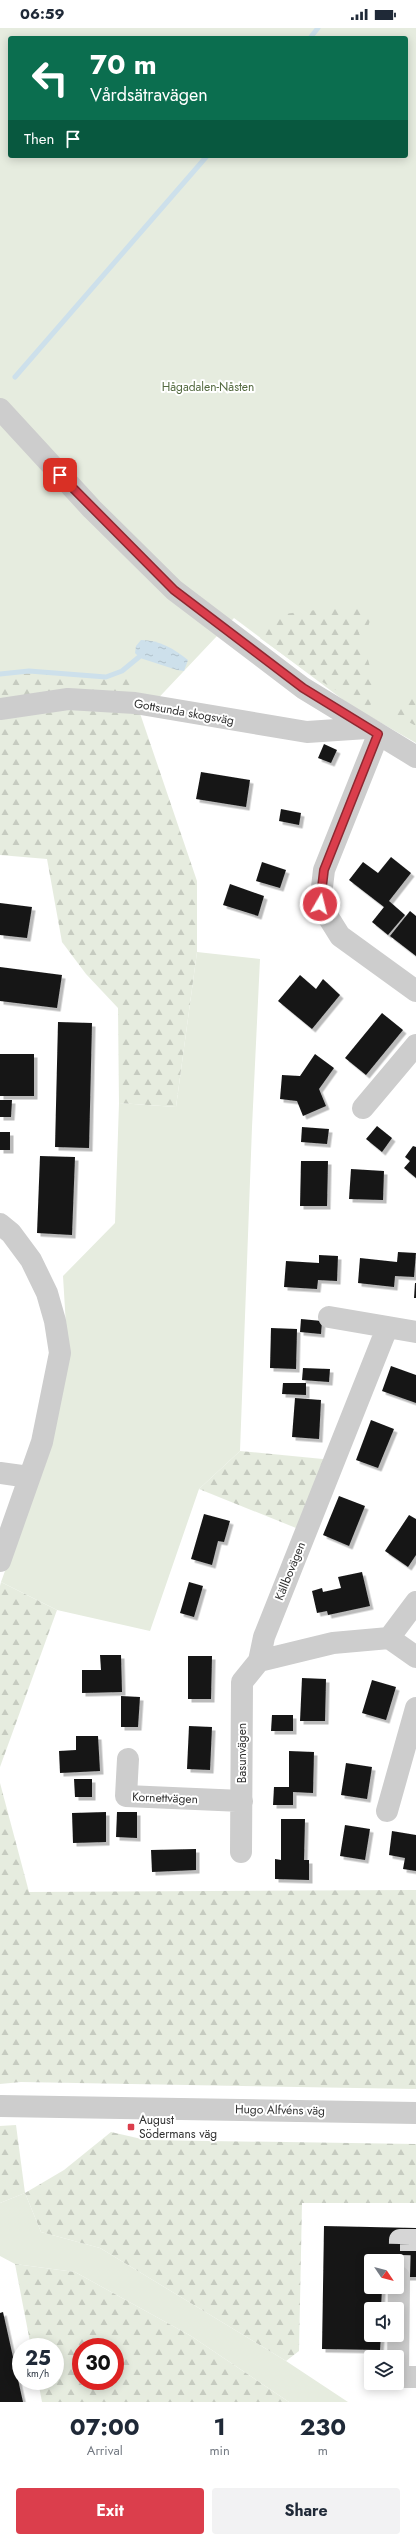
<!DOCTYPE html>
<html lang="en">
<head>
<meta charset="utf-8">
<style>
	:root { --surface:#fff; --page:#f2f2f3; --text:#1f2937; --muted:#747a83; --accent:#db3e4c }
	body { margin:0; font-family:Jost,sans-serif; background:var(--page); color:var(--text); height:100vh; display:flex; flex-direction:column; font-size:15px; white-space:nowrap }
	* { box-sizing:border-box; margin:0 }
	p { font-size:13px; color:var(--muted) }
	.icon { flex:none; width:22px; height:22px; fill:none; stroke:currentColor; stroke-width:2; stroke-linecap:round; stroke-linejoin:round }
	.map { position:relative; height:2374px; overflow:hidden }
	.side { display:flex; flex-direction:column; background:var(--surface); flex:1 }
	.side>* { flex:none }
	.banner { position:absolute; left:8px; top:8px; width:400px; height:122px; border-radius:4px; box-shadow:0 2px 10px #0003; background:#0b6e4f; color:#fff; overflow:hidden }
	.needle { width:26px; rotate:125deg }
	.tools { position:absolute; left:364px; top:2226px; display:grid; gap:8px }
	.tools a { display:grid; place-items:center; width:40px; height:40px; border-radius:4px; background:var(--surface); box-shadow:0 2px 10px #0003; font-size:20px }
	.speed { position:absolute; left:12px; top:2310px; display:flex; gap:8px; font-size:20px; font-weight:700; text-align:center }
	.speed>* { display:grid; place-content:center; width:52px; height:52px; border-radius:50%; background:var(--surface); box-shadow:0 2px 10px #0003; line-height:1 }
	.speed small { font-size:10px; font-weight:400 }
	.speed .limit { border:6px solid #d22; background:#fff; color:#111 }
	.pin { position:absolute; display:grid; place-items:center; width:34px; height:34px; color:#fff; margin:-17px; border-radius:8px; box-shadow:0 2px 6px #0006 }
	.me { position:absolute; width:44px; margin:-22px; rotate:8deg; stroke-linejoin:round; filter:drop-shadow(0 0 3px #0008) }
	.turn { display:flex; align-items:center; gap:14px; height:84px; padding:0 16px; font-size:18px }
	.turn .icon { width:52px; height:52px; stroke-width:2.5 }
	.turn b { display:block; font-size:28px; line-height:34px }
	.then { display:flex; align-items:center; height:38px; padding:0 16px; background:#0003; gap:8px; font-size:15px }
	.eta { display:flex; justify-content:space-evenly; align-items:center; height:68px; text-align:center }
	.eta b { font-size:24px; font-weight:700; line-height:28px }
	.cta { display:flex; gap:8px; margin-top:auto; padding:8px 16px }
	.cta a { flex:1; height:46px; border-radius:4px; background:var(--accent); color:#fff; font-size:16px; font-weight:700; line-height:46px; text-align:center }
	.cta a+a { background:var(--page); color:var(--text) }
	.status { display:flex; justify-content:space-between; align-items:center; height:28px; padding:0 20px; background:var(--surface); direction:ltr }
	.status svg { height:11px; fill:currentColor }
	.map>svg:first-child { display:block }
</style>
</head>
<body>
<div class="status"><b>06:59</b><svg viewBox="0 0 49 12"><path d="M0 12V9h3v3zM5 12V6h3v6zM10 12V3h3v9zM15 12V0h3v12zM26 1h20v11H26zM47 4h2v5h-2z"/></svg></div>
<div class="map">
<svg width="416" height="2374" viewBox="0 0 416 2374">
	<defs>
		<pattern id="forest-firs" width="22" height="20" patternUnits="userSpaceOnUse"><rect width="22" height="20" fill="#e6ecdf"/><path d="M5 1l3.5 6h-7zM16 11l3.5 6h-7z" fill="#c6cbc0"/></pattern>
		<pattern id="water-ripples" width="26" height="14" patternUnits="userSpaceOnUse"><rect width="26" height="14" fill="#cde0eb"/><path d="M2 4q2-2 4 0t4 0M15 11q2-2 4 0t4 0" fill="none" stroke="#b0c0ca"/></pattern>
		<filter id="shadow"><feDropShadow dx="3.5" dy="3.5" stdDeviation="0" flood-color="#0004"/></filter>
	</defs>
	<rect width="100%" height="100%" fill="#fff"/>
	<!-- green -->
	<path fill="#e6ecdf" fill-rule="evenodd" d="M0 0H416V715L350 677 234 590 148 681 0 662ZM10 10H406V128H10Z
		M197 924 260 931 252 1099 240 1423 199 1461 150 1603 57 1582 1 1554 38 1452 68 1331 63 1248 115 1195 119 1075 176 1079Z
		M25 2165 41 2204 100 2220 286 2333 348 2374H289L191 2308 75 2244 15 2236 0 2228V2175Z"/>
	<!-- forest -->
	<path fill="url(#forest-firs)" fill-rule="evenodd" d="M340 579 361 580 371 589 368 599 358 602C367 629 379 654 369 682L314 649 260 610 276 587Z
		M22 645 128 650 197 853V924L176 1079 119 1075 118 980 86 946 62 914 47 831 0 827V648Z
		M416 667V698L387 682Z
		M240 1423 333 1432 306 1504 199 1461Z
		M1 1554 57 1582 0 1739V1558Z
		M0 1755 29 1864 416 1862V2061L21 2054 0 2056Z
		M16 2097 25 2165 64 2142 111 2104 146 2112 416 2116V2175H302L299 2323 286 2333 100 2220 41 2204 25 2165 0 2175V2098Z
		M15 2236 75 2244 191 2308 289 2374H42L38 2353H55V2319H31ZM81 2319H115V2353H81Z"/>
	<!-- water -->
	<path fill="url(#water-ripples)" d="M141 612C160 612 174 621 188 632L184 643 177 642 140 630 135 625 136 618Z"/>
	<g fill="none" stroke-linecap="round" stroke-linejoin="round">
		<!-- stream -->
		<path stroke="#cde0eb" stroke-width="5" d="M310 10 318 0
			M15 349 207 128
			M0 646 29 643 106 649 122 643 139 629"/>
	</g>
	<!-- building -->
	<path fill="#171717" filter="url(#shadow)" d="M324 716 337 722 331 735 318 730Z
		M201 744 250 752 246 779 196 771Z
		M281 781 301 785 299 797 279 793Z
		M391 829 411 845 389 873 405 887 388 907 372 894 384 879 349 852 363 834 378 845Z
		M262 834 286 842 280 860 256 853Z
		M230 856 264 868 258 888 223 877Z
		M0 875 32 879 27 910 0 907Z
		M410 883 416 888V928L390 908Z
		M0 939 62 947 57 980 0 973Z
		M300 947 316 961 323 951 340 967 312 1001 278 973Z
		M382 985 403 1002 366 1047 345 1030Z
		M58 994 92 995 89 1120 55 1119Z
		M0 1026H34V1068H0Z
		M315 1026 334 1040 319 1061 326 1078 303 1088 297 1073 280 1071 282 1047 300 1048Z
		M0 1072H12L11 1089H0Z
		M377 1098 392 1110 382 1124 366 1111Z
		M302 1099 329 1101 327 1116 301 1114Z
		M0 1104H10V1122H0Z
		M413 1118 416 1119V1150L404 1140 410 1133 405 1129Z
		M40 1128 75 1129 72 1207 37 1205Z
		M301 1133H328L327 1178H300Z
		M351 1141 384 1143 383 1172 349 1171Z
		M398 1224 416 1225 414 1249 395 1248 394 1259 358 1255 360 1230 397 1234Z
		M319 1227 338 1228 337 1253 318 1252 317 1261 284 1259 286 1233 319 1235Z
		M415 1255H416V1270H414Z
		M301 1291 322 1293 321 1306 300 1304Z
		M271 1300 297 1301 296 1341 270 1340Z
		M391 1338 416 1347V1375L382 1363Z
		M303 1340 330 1341 329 1354 302 1352Z
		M283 1355H306V1367L282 1366Z
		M295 1370 321 1372 319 1411 292 1409Z
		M371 1392 394 1401 378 1440 356 1432Z
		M339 1468 365 1478 349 1518 323 1507Z
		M204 1486 230 1493 224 1514 218 1513 212 1537 191 1531Z
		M409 1487 416 1491V1527L408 1539 385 1523Z
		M362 1544 370 1578 328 1587 327 1583 317 1585 312 1563 322 1560 323 1564 341 1560 338 1549Z
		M189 1554 203 1558 194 1589 180 1585Z
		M100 1627H121L122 1664 82 1665V1642H101Z
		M188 1628H212L211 1671H188Z
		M302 1650 326 1651 325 1693H300Z
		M372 1652 396 1659 386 1692 362 1685Z
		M121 1668 140 1669 138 1699H121Z
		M272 1687H293V1703H271Z
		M189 1698 212 1699 210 1742 187 1741Z
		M76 1708H98L100 1743 60 1745 59 1723 76 1722Z
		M289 1723 314 1724 313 1765 293 1764V1777H273L274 1759H289Z
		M346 1735 372 1739 367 1771 341 1767Z
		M74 1751H92V1769H75Z
		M106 1784V1814L73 1815 72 1785Z
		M117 1784H137V1810L116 1809Z
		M281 1791H305L304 1832H309V1852L275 1851V1831L281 1832Z
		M345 1797 370 1801 365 1832 340 1828Z
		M392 1803 416 1807V1843L403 1841 405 1830 389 1827Z
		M196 1821V1842L152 1844 151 1822Z
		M324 2198 416 2200V2249H397V2233H371V2259H382L381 2281H371V2307H381L380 2322 322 2321Z
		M3 2284 23 2374H0V2285Z"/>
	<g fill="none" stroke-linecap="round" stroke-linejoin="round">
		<!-- minor-tunnel -->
		<path stroke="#d6d6d6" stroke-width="22" stroke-dasharray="22 11" stroke-linecap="butt" d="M399 2249 400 2212H416"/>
		<!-- minor -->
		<path stroke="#cdcdcd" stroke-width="22" d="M0 381 92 481 174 562 303 660 416 729
			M0 681 68 671 135 675 307 704 367 700
			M378 707 324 842 320 876 340 908 416 963
			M363 1080 416 1017
			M0 1196 11 1205 31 1232 47 1265 55 1293 60 1325 42 1414 0 1533
			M329 1289 416 1304
			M387 1300 264 1609 259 1633 333 1615 389 1610 416 1629
			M0 1445 29 1449
			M389 1610 416 1574
			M128 1731 126 1768 242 1773
			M387 1783 416 1680
			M241 1824 242 1654 259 1633
			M0 2078 416 2085
			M399 2249 398 2349H416"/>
	</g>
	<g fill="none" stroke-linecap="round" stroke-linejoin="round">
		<!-- route casing -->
		<g stroke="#8e2831" stroke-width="10">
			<path id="route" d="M60 447 174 562 303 660 378 706 324 842 320 876"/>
		</g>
		<!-- route -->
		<use href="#route" stroke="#db3e4c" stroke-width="7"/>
	</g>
	<!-- markers -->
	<rect fill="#db3e4c" stroke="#fff" stroke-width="1.5" x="127" y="2095" width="8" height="8" rx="2"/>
	<g text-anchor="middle" stroke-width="4" stroke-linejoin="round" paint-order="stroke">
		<!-- park labels -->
		<g font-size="12" fill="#546a40" stroke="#fff">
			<text x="208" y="363">Hågadalen-Nåsten</text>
		</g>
		<!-- street labels -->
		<g font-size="12" fill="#303030" stroke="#fff">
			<text transform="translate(184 684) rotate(10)" y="4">Gottsunda skogsväg</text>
			<text transform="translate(290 1543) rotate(-68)" y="4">Källbovägen</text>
			<text transform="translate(242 1725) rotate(-90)" y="4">Basunvägen</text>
			<text transform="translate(165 1770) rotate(2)" y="4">Kornettvägen</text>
			<text transform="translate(280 2082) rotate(1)" y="4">Hugo Alfvéns väg</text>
		</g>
		<!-- poi labels -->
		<g font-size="12" fill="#303030" stroke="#fff" text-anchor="start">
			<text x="139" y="2096">August<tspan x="139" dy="14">Södermans väg</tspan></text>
		</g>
	</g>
</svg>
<div class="tools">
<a><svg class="needle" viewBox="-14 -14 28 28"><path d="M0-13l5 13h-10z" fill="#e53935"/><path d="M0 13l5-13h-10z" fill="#747a83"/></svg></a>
<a><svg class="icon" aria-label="sound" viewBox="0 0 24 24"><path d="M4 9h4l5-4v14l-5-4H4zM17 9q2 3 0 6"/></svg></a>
<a><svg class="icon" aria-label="layers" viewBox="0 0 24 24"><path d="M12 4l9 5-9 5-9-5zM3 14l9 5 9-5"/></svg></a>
</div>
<div class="speed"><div>25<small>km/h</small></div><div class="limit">30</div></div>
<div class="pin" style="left:60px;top:447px;background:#d93025"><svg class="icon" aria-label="arrive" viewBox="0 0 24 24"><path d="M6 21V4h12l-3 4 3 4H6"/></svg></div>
<svg class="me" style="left:320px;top:876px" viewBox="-20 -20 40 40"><circle r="17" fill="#db3e4c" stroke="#fff" stroke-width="3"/><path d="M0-11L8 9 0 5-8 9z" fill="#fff"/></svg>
<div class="banner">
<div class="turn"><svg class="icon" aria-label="left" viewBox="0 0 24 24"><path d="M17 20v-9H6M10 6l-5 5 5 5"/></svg><div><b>70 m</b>Vårdsätravägen</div></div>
<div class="then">Then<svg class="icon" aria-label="arrive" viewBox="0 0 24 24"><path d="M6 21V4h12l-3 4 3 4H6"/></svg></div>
</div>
</div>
<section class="side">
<div class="eta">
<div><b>07:00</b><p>Arrival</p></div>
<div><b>1</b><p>min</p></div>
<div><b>230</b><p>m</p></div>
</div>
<div class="cta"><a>Exit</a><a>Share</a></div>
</section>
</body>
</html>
